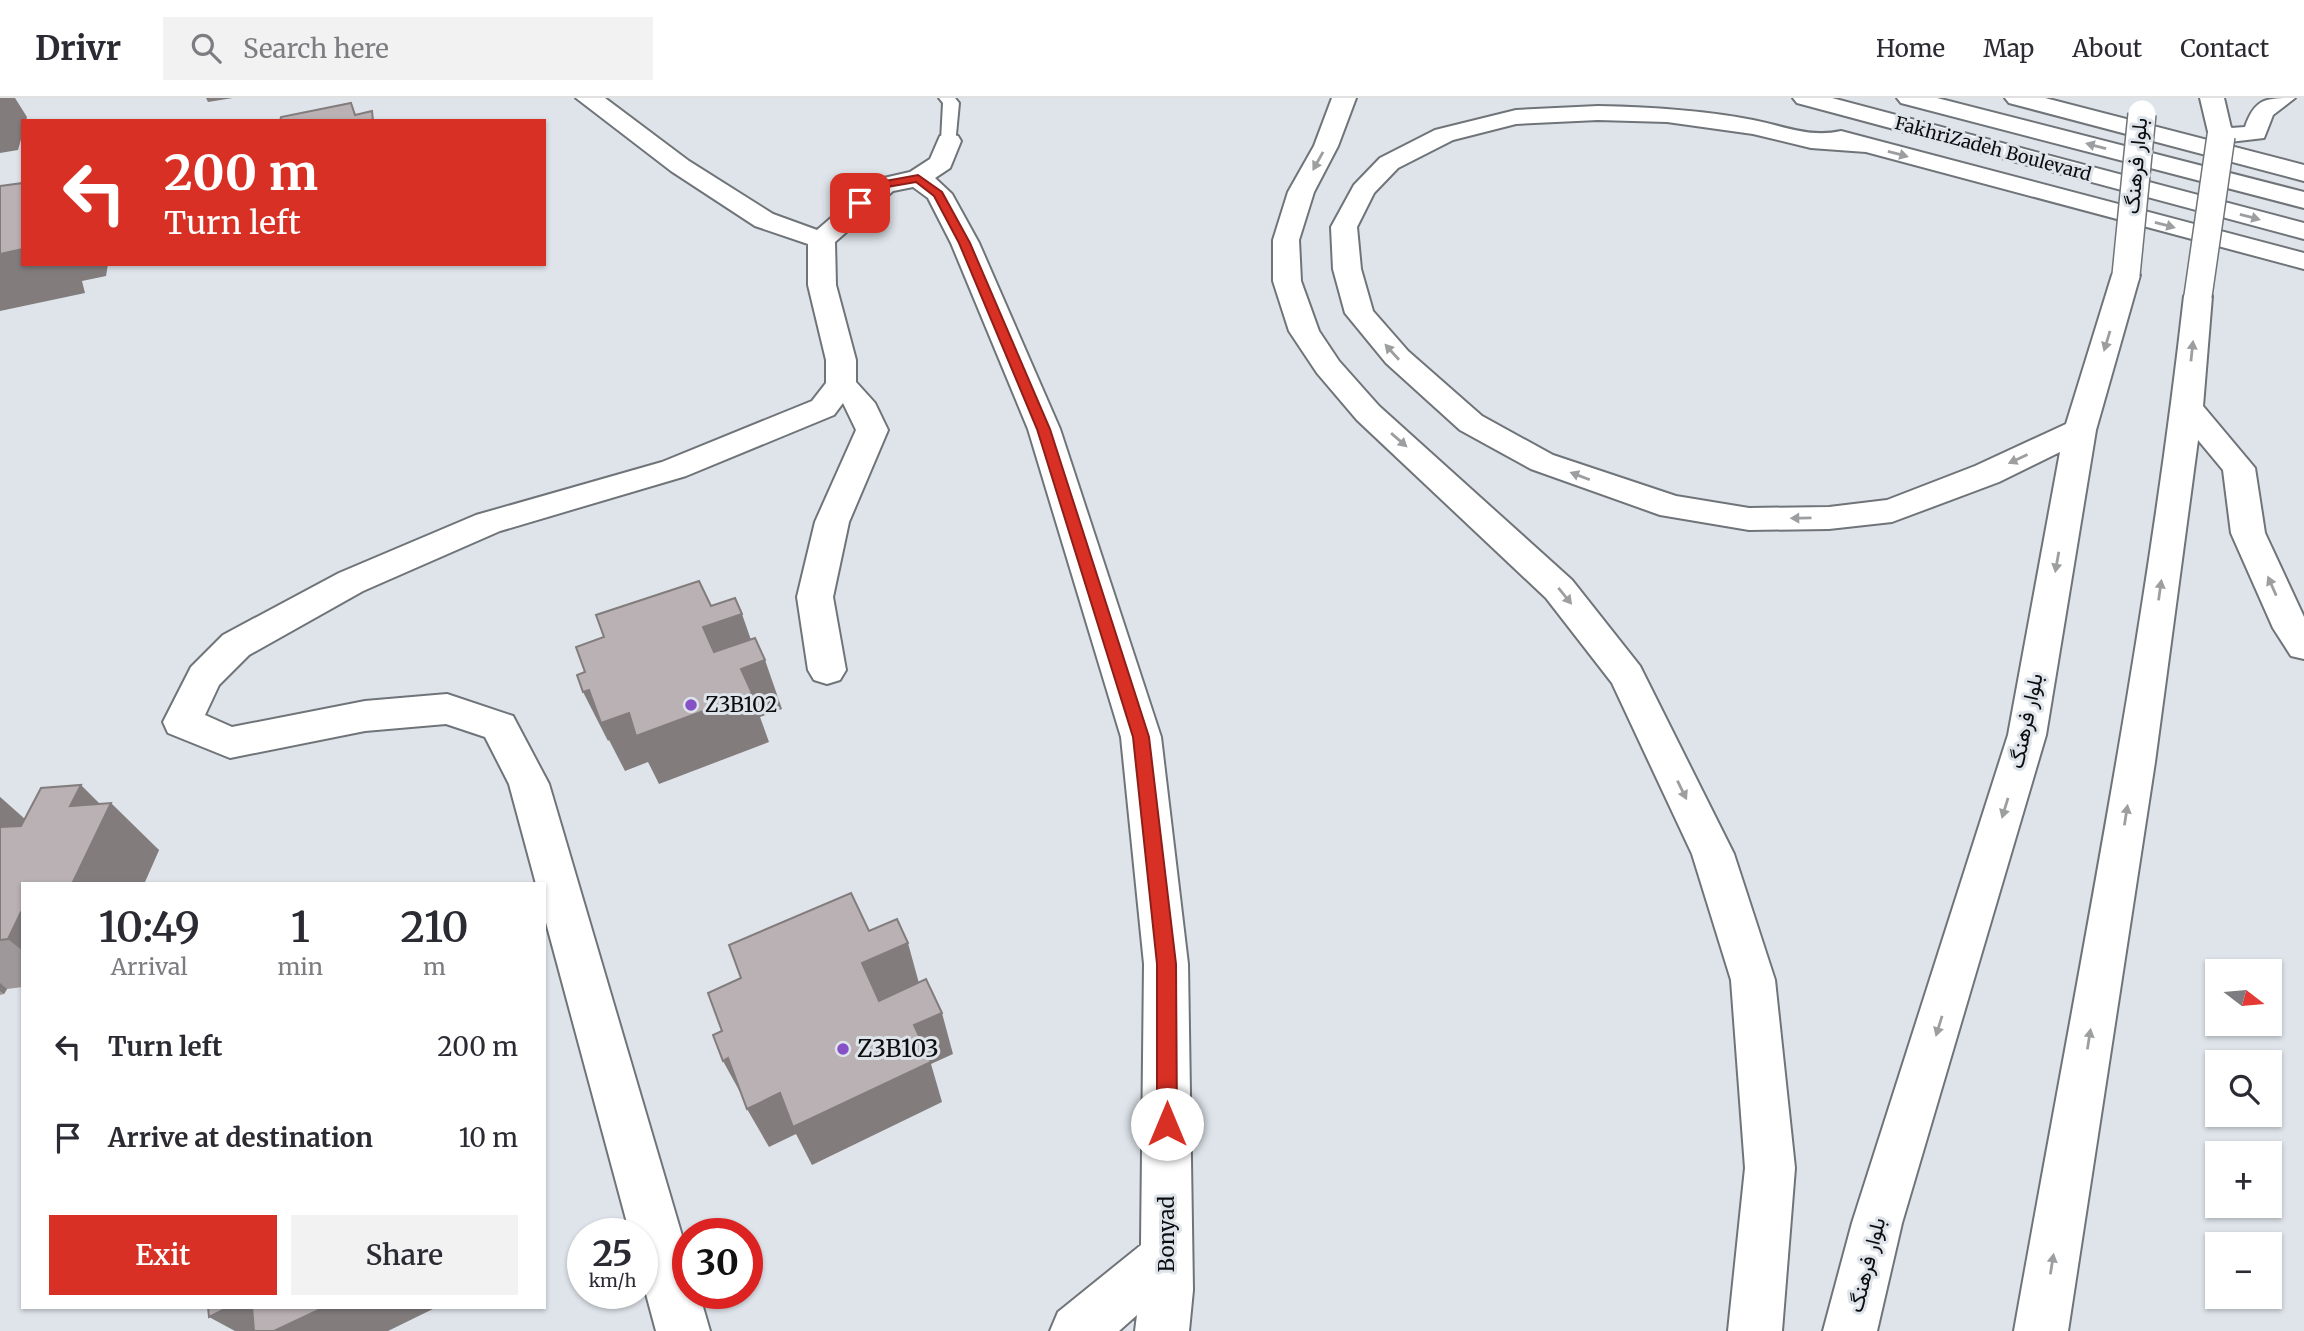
<!DOCTYPE html>
<html lang="en">
<head>
<meta charset="utf-8">
<style>
	:root { --surface:#fff; --page:#f2f2f3; --text:#2b2b33; --muted:#7c7c81; --line:#e1e1e2; --accent:#d93025 }
	body { margin:0; font-family:Merriweather,Vazirmatn,serif; background:var(--page); color:var(--text); height:100vh; display:flex; flex-direction:column; font-size:26px; white-space:nowrap }
	* { box-sizing:border-box; margin:0 }
	p { font-size:23px; color:var(--muted) }
	.icon { flex:none; width:38px; height:38px; fill:none; stroke:currentColor; stroke-width:2; stroke-linecap:round; stroke-linejoin:round }
	.map { position:relative; flex:1; overflow:hidden }
	.details { position:absolute; left:21px; top:784px; width:525px; height:427px; display:flex; flex-direction:column; background:var(--surface); border-radius:0px; box-shadow:0 2px 5px #0004 }
	.details>* { flex:none }
	.top-card { position:absolute; left:21px; top:21px; width:525px; height:147px; border-radius:0px; box-shadow:0 2px 5px #0004; background:#d93025; color:#fff; overflow:hidden }
	.needle { width:46px; rotate:106deg }
	.controls { position:absolute; left:2205px; top:861px; display:grid; gap:14px }
	.controls a { display:grid; place-items:center; width:77px; height:77px; border-radius:0px; background:var(--surface); box-shadow:0 2px 5px #0004; font-size:35px }
	.speed { position:absolute; left:567px; top:1120px; display:flex; gap:14px; font-size:35px; font-weight:700; text-align:center }
	.speed>* { display:grid; place-content:center; width:91px; height:91px; border-radius:50%; background:var(--surface); box-shadow:0 2px 5px #0004; line-height:1 }
	.speed small { font-size:18px; font-weight:400 }
	.speed .limit { border:10px solid #d22; background:#fff; color:#111 }
	.pin { position:absolute; display:grid; place-items:center; width:60px; height:60px; color:#fff; margin:-30px; border-radius:14px; box-shadow:0 4px 10px #0006 }
	.me { position:absolute; width:77px; margin:-38px; rotate:0deg; stroke-linejoin:round; filter:drop-shadow(0 0 5px #0008) }
	.turn { display:flex; align-items:center; gap:24px; height:147px; padding:0 28px; font-size:32px }
	.turn .icon { width:91px; height:91px; stroke-width:2.5 }
	.turn b { display:block; font-size:49px; line-height:60px }
	.eta { display:flex; justify-content:space-evenly; align-items:center; height:119px; text-align:center }
	.eta b { font-size:42px; font-weight:600; line-height:49px }
	.cta { display:flex; gap:14px; margin-top:auto; padding:14px 28px }
	.cta a { flex:1; height:80px; border-radius:0px; background:var(--accent); color:#fff; font-size:28px; font-weight:600; line-height:80px; text-align:center }
	.cta a+a { background:var(--page); color:var(--text) }
	ul { padding:0; list-style:none }
	li { display:flex; align-items:center; gap:21px; height:91px; padding:0 28px }
	li div { flex:1 }
	li b { display:block; font-size:26px }
	li em { font-style:normal }
	header { display:flex; align-items:center; gap:42px; box-sizing:border-box; height:98px; padding:0 35px; background:var(--surface); border-bottom:2px solid var(--line) }
	header strong { font-size:33px }
	nav { display:flex; gap:38px; margin-inline-start:auto; font-size:24px }
	.search { width:490px; height:63px; background:var(--page); display:flex; align-items:center; gap:18px; box-sizing:border-box; padding:0 24px; border-radius:0px; color:var(--muted); font-size:26px }
	.map>svg:first-child { display:block }
</style>
</head>
<body>
<header>
<strong>Drivr</strong>
<div class="search"><svg class="icon" aria-label="search" viewBox="0 0 24 24"><circle cx="10" cy="10" r="6"/><path d="M15 15l6 6"/></svg>Search here</div>
<nav><a>Home</a><a>Map</a><a>About</a><a>Contact</a></nav>
</header>
<div class="map">
<svg width="2304" height="1233" viewBox="0 0 2304 1233">
	<rect width="100%" height="100%" fill="#dee4ea"/>
	<g fill="none" stroke-linecap="round" stroke-linejoin="round">
		<!-- service casing -->
		<g stroke="#6f7479" stroke-width="4">
			<path id="service" d="M939 0H955L959 5 955 47 949 48 941 43 943 5Z"/>
		</g>
		<!-- minor casing -->
		<g stroke="#6f7479" stroke-width="4">
			<path id="minor" d="M576 0H605L689 63 773 116 817 132 875 82 910 74 930 61 940 38 949 36 958 38 961 43 950 70 935 80 952 96 979 145 1060 331 1161 639 1188 866 1193 1192 1189 1233H1135L1137 1217 1119 1233H1050L1058 1214 1141 1147 1144 866 1121 639 1028 331 951 145 928 100 913 89 893 93 835 144 836 187 856 262V284L875 305 888 332 849 424 833 499 846 572 840 582 827 586 814 582 808 572 797 499 815 424 856 332 843 305 834 317 686 378 500 433 363 493 249 557 219 587 205 617 232 629 365 603 447 596 513 618 549 686 688 1158V1195H699L710 1233H656L642 1181V1136H630L544 817V786H536L509 686 485 639 446 626 365 633 230 660 168 635 163 624 191 569 223 537 339 475 476 417 662 364 812 303 826 285V262L808 187V146L755 128 671 73Z"/>
		</g>
		<!-- primary casing -->
		<g stroke="#6f7479" stroke-width="4">
			<path id="primary" d="M1332 0H1356L1338 48 1314 94 1299 142 1301 183 1319 233 1339 263 1379 308 1572 482 1640 568 1734 756 1775 882 1795 1070 1782 1233H1728L1745 1070 1731 882 1692 756 1612 585 1546 500 1357 322 1317 275 1289 233 1273 183V142L1288 94 1314 48Z
				M1793 0H1832L2304 125V141L1797 5Z
				M1897 0H1937L2304 94V110L1901 5Z
				M2005 0H2045L2304 67V83L2009 5Z
				M2200 0H2224L2231 30 2245 29C2255 0 2266 0 2295 0L2273 17 2264 40 2221 45 2212 43 2209 38Z
				M1598 8C1650 9 1702 12 1753 22 1784 28 1810 40 1841 33L2304 155V171L1866 54 1811 50 1753 36 1667 24 1598 22 1516 26 1453 42 1398 70 1374 95 1357 129 1361 171 1373 213 1408 253 1482 318 1553 357 1676 398 1749 410 1829 409 1887 402 1975 368 2066 326 2112 177 2116 171 2126 169 2136 171 2140 177 2096 332 2046 637 1902 1125 1877 1233H1823L1852 1125 2008 637 2060 354 1999 384 1892 424 1829 431 1749 432 1660 417 1531 371 1460 332 1386 265 1345 215 1333 171 1331 129 1354 87 1380 60 1435 32 1516 12Z
				M2198 190 2208 192 2212 198 2203 308 2255 370 2265 435 2304 519V561L2291 558 2273 530 2231 435 2223 372 2198 342 2155 664 2068 1233H2014C2075 889 2145 545 2184 198L2188 192Z"/>
		</g>
		<!-- service -->
		<use href="#service" fill="#fff" fill-rule="evenodd"/>
		<!-- minor -->
		<use href="#minor" fill="#fff" fill-rule="evenodd"/>
		<!-- primary -->
		<use href="#primary" fill="#fff" fill-rule="evenodd"/>
		<!-- primary-bridge casing -->
		<g stroke="#6f7479" stroke-width="30" stroke-linecap="butt">
			<path id="primary-bridge" d="M2126 177 2142 16
				M2198 198 2221 38"/>
		</g>
		<!-- primary-bridge -->
		<use href="#primary-bridge" stroke="#fff" stroke-width="27"/>
	</g>
	<!-- wall -->
	<path fill="#9f989a" d="M0 699 25 721 100 706 159 752 144 786H23V889L7 891 4 896 0 897Z"/>
	<!-- shaded-wall -->
	<path fill="#827c7d" d="M0 0H15L27 19 26 23H23V34L18 52 0 55Z
		M206 0H233L208 4Z
		M23 151V166H108L106 178 82 183 85 195 0 213V156Z
		M742 516 759 565 765 562 782 611 760 619 769 644 659 686 648 664 625 673 609 642 608 643 583 594 589 592 722 579 703 529Z
		M81 687 107 713 111 705 159 752 144 786H72L70 708Z
		M0 699 48 742 0 752Z
		M21 814 23 815V853L8 841Z
		M908 845 920 889 877 908 862 865Z
		M0 885 7 891 4 896 0 893Z
		M942 915 953 956 931 966 942 1004 812 1067 796 1036 769 1049 747 1011 914 927Z
		M728 960 745 1003 723 963Z
		M229 1209H437L388 1233H235L209 1219Z"/>
	<!-- building -->
	<path fill="#b9b1b3" stroke="#827c7d" stroke-width="2" d="M351 5 355 17 372 13 373 23H280L281 19Z
		M23 85V151L0 156V88Z
		M699 483 711 508 735 500 742 516 703 529 714 554 755 540 765 562 741 571 752 595 636 638 629 615 601 625 589 592 583 594 577 577 585 574 576 549 604 539 596 517Z
		M81 687 70 708 111 705 72 786H23V813L21 814 8 841 0 842V729L21 728 41 690Z
		M851 795 869 833 897 821 908 845 862 865 879 903 926 881 942 915 914 927 931 964 793 1029 780 995 747 1011 728 960 723 963 713 937 722 933 708 895 741 880 729 847Z
		M208 1209H229L209 1219Z
		M252 1209H325L274 1233H254Z"/>
	<!-- one-way arrows -->
	<defs><path id="oneway-solid" d="M-6-.8H1V-3.2L6.5 0L1 3.2V.8H-6Z" transform="scale(1.75)"/></defs>
	<g fill="#9d9e9f">
		<use href="#oneway-solid" transform="translate(2096 48) rotate(-165)"/>
		<use href="#oneway-solid" transform="translate(1898 56) rotate(15)"/>
		<use href="#oneway-solid" transform="translate(1318 63) rotate(119)"/>
		<use href="#oneway-solid" transform="translate(2250 119) rotate(15)"/>
		<use href="#oneway-solid" transform="translate(2165 127) rotate(15)"/>
		<use href="#oneway-solid" transform="translate(2107 243) rotate(107)"/>
		<use href="#oneway-solid" transform="translate(2192 253) rotate(-84)"/>
		<use href="#oneway-solid" transform="translate(1392 254) rotate(-132)"/>
		<use href="#oneway-solid" transform="translate(1399 342) rotate(41)"/>
		<use href="#oneway-solid" transform="translate(2018 361) rotate(155)"/>
		<use href="#oneway-solid" transform="translate(1580 378) rotate(-159)"/>
		<use href="#oneway-solid" transform="translate(1801 420) rotate(179)"/>
		<use href="#oneway-solid" transform="translate(2057 464) rotate(100)"/>
		<use href="#oneway-solid" transform="translate(2272 488) rotate(-114)"/>
		<use href="#oneway-solid" transform="translate(2160 492) rotate(-82)"/>
		<use href="#oneway-solid" transform="translate(1565 498) rotate(51)"/>
		<use href="#oneway-solid" transform="translate(1682 692) rotate(64)"/>
		<use href="#oneway-solid" transform="translate(2005 710) rotate(107)"/>
		<use href="#oneway-solid" transform="translate(2126 717) rotate(-81)"/>
		<use href="#oneway-solid" transform="translate(1939 928) rotate(107)"/>
		<use href="#oneway-solid" transform="translate(2089 941) rotate(-81)"/>
		<use href="#oneway-solid" transform="translate(2052 1166) rotate(-81)"/>
	</g>
	<!-- route -->
	<path fill="#d93025" stroke="#8d1f18" stroke-width="2" d="M918 77 942 94 970 145 1050 331 1149 639 1176 866 1177 1026 1174 1033 1167 1035 1160 1033 1157 1026V866L1133 639 1037 331 959 145 934 98 916 84 887 89 864 107 855 105 880 84Z"/>
	<!-- markers -->
	<g fill="#8650c7" stroke="#dee4ea" stroke-width="2.5">
		<circle cx="691" cy="607" r="7"/>
		<circle cx="843" cy="951" r="7"/>
	</g>
	<g text-anchor="middle" stroke-width="6" stroke-linejoin="round" paint-order="stroke">
		<!-- far-street labels -->
		<g font-size="18" fill="#0b0d0f" stroke="#dee4ea">
			<text transform="translate(1993 51) rotate(15)" y="6">FakhriZadeh Boulevard</text>
		</g>
		<!-- street labels -->
		<g font-size="21" fill="#0b0d0f" stroke="#dee4ea">
			<text transform="translate(2136 68) rotate(-85)" y="7">بلوار فرهنگ</text>
			<text transform="translate(2026 623) rotate(-78)" y="7">بلوار فرهنگ</text>
			<text transform="translate(1167 1136) rotate(-90)" y="7">Bonyad</text>
			<text transform="translate(1867 1167) rotate(-76)" y="7">بلوار فرهنگ</text>
		</g>
		<!-- poi labels -->
		<g font-size="21" fill="#0b0d0f" stroke="#dee4ea" text-anchor="start">
			<text x="705" y="614">Z3B102</text>
		</g>
		<!-- near-poi labels -->
		<g font-size="24" fill="#0b0d0f" stroke="#dee4ea" text-anchor="start">
			<text x="857" y="959">Z3B103</text>
		</g>
	</g>
</svg>
<div class="controls">
<a><svg class="needle" viewBox="-14 -14 28 28"><path d="M0-13l5 13h-10z" fill="#e53935"/><path d="M0 13l5-13h-10z" fill="#7c7c81"/></svg></a>
<a><svg class="icon" aria-label="search" viewBox="0 0 24 24"><circle cx="10" cy="10" r="6"/><path d="M15 15l6 6"/></svg></a>
<a>+</a>
<a>−</a>
</div>
<div class="speed"><div>25<small>km/h</small></div><div class="limit">30</div></div>
<div class="pin" style="left:860px;top:105px;background:#d93025"><svg class="icon" aria-label="arrive" viewBox="0 0 24 24"><path d="M6 21V4h12l-3 4 3 4H6"/></svg></div>
<svg class="me" style="left:1167px;top:1026px" viewBox="-20 -20 40 40"><circle r="19" fill="#fff"/><path d="M0-13L10 11 0 6-10 11z" fill="#d93025"/></svg>
<div class="top-card">
<div class="turn"><svg class="icon" aria-label="left" viewBox="0 0 24 24"><path d="M17 20v-9H6M10 6l-5 5 5 5"/></svg><div><b>200 m</b>Turn left</div></div>
</div>
<section class="details">
<div class="eta">
<div><b>10:49</b><p>Arrival</p></div>
<div><b>1</b><p>min</p></div>
<div><b>210</b><p>m</p></div>
</div>
<ul>
<li><svg class="icon" aria-label="left" viewBox="0 0 24 24"><path d="M17 20v-9H6M10 6l-5 5 5 5"/></svg><div><b>Turn left</b></div><em>200 m</em></li>
<li><svg class="icon" aria-label="arrive" viewBox="0 0 24 24"><path d="M6 21V4h12l-3 4 3 4H6"/></svg><div><b>Arrive at destination</b></div><em>10 m</em></li>
</ul>
<div class="cta"><a>Exit</a><a>Share</a></div>
</section>
</div>
</body>
</html>
